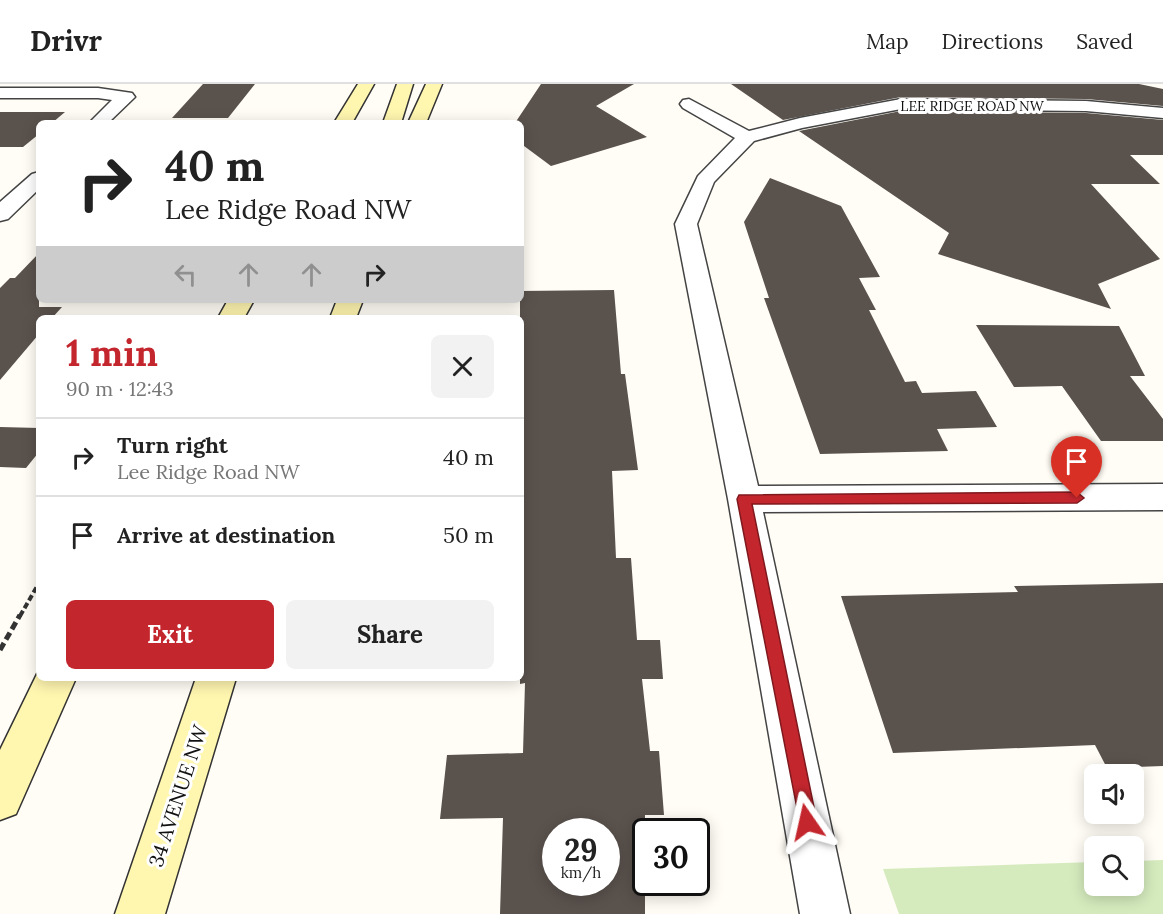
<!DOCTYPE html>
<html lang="en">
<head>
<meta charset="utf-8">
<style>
	:root { --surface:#fff; --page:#f2f2f2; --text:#222; --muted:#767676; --line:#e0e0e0; --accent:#c4262e }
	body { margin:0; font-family:Lora,serif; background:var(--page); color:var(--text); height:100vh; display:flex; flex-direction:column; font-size:22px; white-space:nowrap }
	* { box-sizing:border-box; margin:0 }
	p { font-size:20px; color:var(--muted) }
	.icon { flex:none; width:33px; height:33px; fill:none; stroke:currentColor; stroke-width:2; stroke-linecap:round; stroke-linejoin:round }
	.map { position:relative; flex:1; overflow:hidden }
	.panel { position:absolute; left:36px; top:231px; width:488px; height:366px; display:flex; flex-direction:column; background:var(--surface); border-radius:9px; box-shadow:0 3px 15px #0003 }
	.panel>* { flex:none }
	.top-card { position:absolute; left:36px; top:36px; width:488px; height:183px; border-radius:9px; box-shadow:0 3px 15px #0003; background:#fff; color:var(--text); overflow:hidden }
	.buttons { position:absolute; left:1084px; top:680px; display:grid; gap:12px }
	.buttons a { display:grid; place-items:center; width:60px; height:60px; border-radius:9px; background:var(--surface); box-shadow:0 3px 15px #0003; font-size:30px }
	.speed { position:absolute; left:542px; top:734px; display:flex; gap:12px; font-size:30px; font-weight:700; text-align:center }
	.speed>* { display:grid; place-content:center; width:78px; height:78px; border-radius:50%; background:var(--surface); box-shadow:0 3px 15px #0003; line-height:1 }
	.speed small { font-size:15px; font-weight:400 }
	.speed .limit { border:3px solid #111; border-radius:9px; background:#fff; color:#111 }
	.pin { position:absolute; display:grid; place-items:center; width:51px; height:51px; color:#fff; margin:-62px -26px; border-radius:50% 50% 50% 0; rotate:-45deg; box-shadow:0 0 6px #0007 }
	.pin .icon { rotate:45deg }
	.me { position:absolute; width:66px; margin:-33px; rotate:349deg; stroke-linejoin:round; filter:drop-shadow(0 0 4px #0008) }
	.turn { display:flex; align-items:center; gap:21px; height:126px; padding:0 30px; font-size:27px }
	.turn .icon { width:78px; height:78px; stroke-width:2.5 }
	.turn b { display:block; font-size:42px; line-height:51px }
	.lanes { display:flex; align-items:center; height:57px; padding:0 30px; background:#0003; justify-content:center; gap:30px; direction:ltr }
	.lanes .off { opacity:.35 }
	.round { display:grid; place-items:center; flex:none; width:63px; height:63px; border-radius:9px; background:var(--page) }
	.headline { display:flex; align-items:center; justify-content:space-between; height:102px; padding:0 30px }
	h1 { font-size:36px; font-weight:700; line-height:45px; color:var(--accent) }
	.primary-button { display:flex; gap:12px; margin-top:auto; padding:12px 30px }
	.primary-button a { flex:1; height:69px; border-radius:9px; background:var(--accent); color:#fff; font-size:24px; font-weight:700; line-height:69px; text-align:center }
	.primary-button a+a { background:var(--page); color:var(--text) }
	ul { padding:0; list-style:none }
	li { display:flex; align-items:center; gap:18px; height:78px; padding:0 30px; border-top:2px solid var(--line) }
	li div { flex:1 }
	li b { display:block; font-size:22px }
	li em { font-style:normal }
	header { display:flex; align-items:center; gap:36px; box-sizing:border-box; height:84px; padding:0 30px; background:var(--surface); border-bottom:2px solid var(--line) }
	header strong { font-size:28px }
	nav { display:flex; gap:33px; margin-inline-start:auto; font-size:21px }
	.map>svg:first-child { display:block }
</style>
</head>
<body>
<header>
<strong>Drivr</strong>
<nav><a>Map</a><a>Directions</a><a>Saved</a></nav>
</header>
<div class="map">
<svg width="1163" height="830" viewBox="0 0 1163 830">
	<rect width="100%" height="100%" fill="#fffdf5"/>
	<!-- green -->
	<path fill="#d5ebbd" d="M1163 776V830H899L883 785 1095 778V801H1134V777Z"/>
	<!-- building -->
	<path fill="#5a524d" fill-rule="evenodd" d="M203 0H255L228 34H172Z
		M541 0H634L596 22 647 53 551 82 520 59V39H515Z
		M731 0H1139L1163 5V22L1086 15 901 13 783 36Z
		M901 27 1086 29 1163 36V71H1130L1160 100H1091L1160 175 1098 200 1111 225 938 170 949 149 799 47Z
		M0 28H65L52 39H39V50L23 63H0Z
		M770 94 841 122 880 193 859 194 876 226H869L905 298 916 297 922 309 976 307 997 343 937 345 948 367 820 370 764 214H769L744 138Z
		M39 169V223H62L52 234H39V250L0 296V204L10 194H15Z
		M614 206 621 290H625L638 386 612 387 616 474H631L637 556H660L663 595H642L650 667H659L664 731H645V830H500L503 734 440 735 447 671 523 669 525 599 520 600V207ZM555 747H606V798H555Z
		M976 241 1119 242 1145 292H1130L1163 335V357H1101L1062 302 1014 303Z
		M0 343 39 344V368L26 384 0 383Z
		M1163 499V682L1107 684 1095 661 893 669 841 512 1018 508 1014 502Z"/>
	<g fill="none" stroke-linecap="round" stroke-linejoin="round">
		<!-- minor casing -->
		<g stroke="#444" stroke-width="3">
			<path id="minor" d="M0 4H98L132 9 135 13 108 39H89L112 16 98 14H0Z
				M689 15 749 47 800 34 901 15 1086 17 1163 24V34L1086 27 901 25 802 44 754 57 714 98 697 140 758 402 1163 400V426L763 428 850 830H800L728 415 675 140 698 92 735 54 683 24 680 20 683 16Z
				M39 88V105L8 135 0 137V118L32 90Z"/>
		</g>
		<!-- secondary casing -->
		<g stroke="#333" stroke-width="3">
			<path id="secondary" d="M358 0H374L352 39H334Z
				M397 0H413L401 39H383Z
				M426 0H442L426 39H408Z
				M228 216H254L244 234H218Z
				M337 216H363L356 234H330Z
				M39 586V594H76L16 730 0 736V666Z
				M196 594H236L165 830H115Z"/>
		</g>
		<!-- path-far1 -->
		<path stroke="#333" stroke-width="4" stroke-dasharray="6 3" stroke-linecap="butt" d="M20 532 39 499"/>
		<!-- path -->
		<path stroke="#333" stroke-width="5" stroke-dasharray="8 4" stroke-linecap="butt" d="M0 566 20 531"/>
		<!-- minor -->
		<use href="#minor" fill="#fff" fill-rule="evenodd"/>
		<!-- secondary -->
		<use href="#secondary" fill="#fff6b0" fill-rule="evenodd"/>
	</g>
	<!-- route -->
	<path fill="#c4262e" stroke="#7f191e" stroke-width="1.5" d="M1077 408 1084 414 1077 419 752 420 817 738 814 745 807 747 801 745 737 415 739 411Z"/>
	<g text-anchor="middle" stroke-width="6" stroke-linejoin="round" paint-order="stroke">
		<!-- far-street labels -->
		<g font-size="14" fill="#111" stroke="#fff">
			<text x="972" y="27">LEE RIDGE ROAD NW</text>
		</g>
		<!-- near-street labels -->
		<g font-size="20" fill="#111" stroke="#fff">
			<text transform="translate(178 712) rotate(-72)" y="7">34 AVENUE NW</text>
		</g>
	</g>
</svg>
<div class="buttons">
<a><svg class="icon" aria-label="sound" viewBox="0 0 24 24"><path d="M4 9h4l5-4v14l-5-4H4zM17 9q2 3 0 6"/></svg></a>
<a><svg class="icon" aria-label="search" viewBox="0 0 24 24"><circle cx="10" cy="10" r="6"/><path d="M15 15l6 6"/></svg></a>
</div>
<div class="speed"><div>29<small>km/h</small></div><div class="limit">30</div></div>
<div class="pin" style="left:1077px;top:414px;background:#d93025"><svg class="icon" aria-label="arrive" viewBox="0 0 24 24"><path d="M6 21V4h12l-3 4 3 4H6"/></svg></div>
<svg class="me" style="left:807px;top:738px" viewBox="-20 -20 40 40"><path d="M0-17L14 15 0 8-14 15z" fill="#c4262e" stroke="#fff" stroke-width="4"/></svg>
<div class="top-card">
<div class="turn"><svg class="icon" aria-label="right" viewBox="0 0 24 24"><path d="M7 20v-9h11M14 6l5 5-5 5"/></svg><div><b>40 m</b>Lee Ridge Road NW</div></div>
<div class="lanes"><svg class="icon off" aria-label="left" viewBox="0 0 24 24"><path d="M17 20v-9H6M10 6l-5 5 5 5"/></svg><svg class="icon off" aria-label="ahead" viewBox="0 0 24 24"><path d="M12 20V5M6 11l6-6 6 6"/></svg><svg class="icon off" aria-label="ahead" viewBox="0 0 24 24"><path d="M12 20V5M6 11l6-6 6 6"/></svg><svg class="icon" aria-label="right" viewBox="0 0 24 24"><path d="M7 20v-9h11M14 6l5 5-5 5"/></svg></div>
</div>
<section class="panel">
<div class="headline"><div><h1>1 min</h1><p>90 m · 12:43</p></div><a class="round"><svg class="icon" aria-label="close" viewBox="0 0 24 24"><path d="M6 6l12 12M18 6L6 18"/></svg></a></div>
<ul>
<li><svg class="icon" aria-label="right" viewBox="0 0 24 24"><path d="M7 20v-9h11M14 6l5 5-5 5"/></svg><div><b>Turn right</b><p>Lee Ridge Road NW</p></div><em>40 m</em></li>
<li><svg class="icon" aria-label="arrive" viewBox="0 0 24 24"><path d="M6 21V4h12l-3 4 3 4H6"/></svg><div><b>Arrive at destination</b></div><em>50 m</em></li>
</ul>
<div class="primary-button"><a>Exit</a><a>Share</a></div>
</section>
</div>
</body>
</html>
